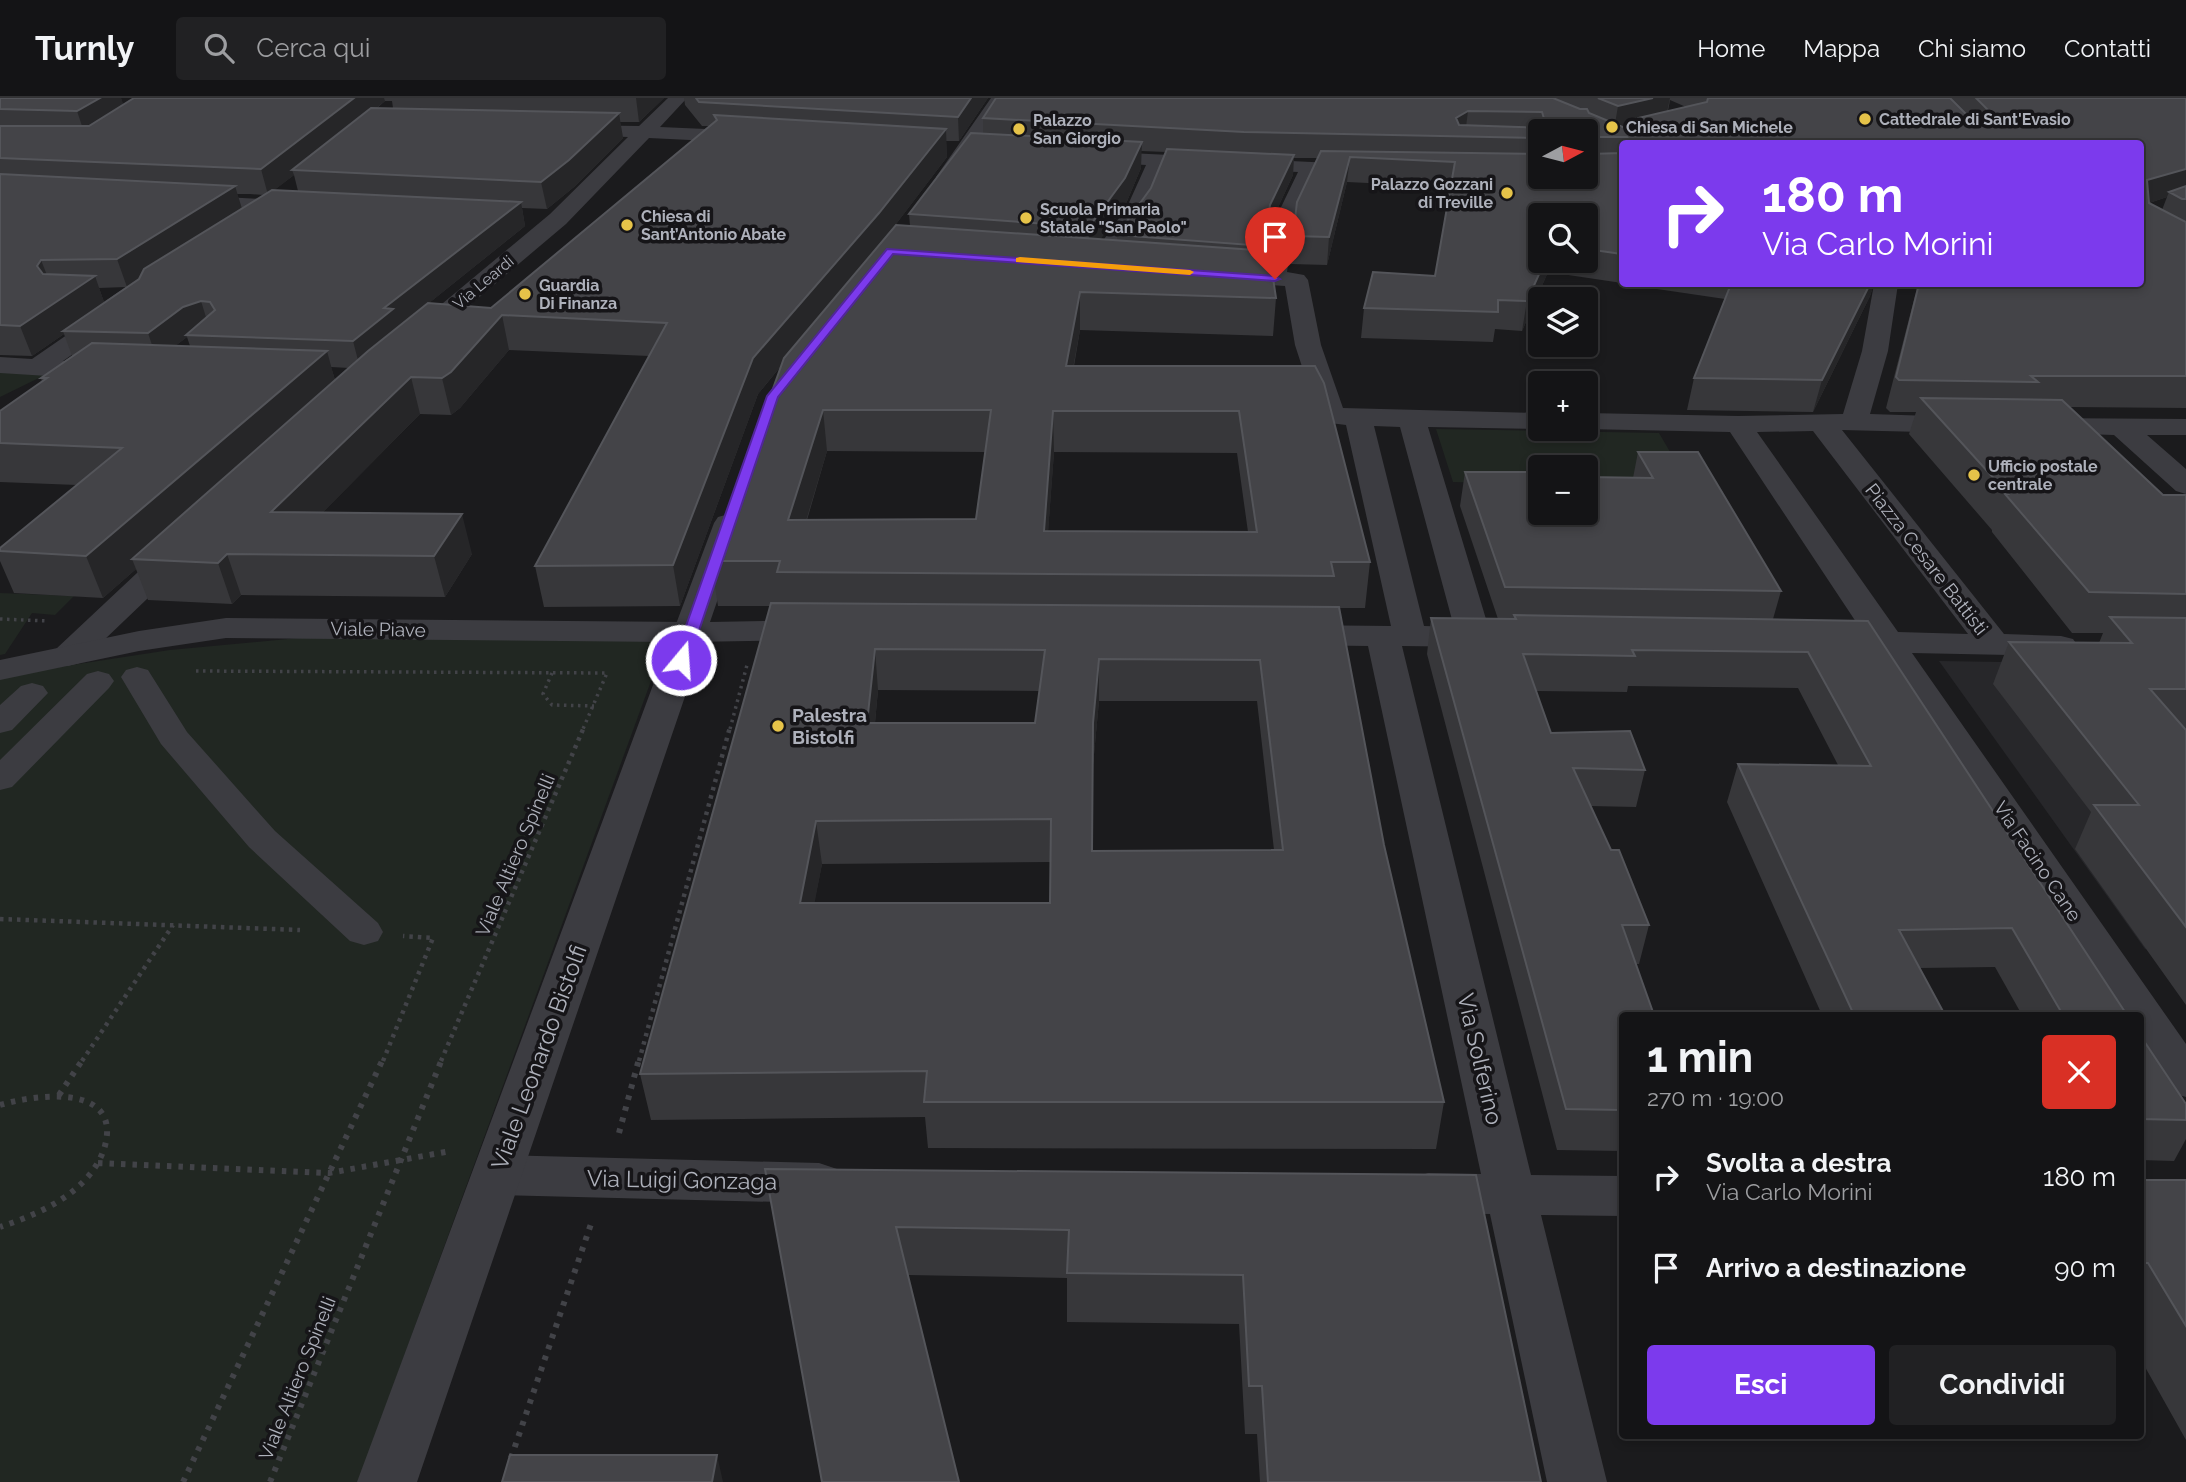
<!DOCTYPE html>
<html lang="it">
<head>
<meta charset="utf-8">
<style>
	:root { --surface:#141416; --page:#212123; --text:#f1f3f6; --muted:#9d9ea1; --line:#333335; --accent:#7c3aed }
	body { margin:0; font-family:Raleway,sans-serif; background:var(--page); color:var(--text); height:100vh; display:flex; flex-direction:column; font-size:26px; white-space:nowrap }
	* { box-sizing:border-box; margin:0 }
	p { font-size:23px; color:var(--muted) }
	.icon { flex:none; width:38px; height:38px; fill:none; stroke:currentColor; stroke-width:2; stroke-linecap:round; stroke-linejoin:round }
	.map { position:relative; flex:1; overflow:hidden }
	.side { position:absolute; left:1619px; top:914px; width:525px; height:427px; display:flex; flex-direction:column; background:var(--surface); border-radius:7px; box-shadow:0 4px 10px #0003,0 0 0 2px var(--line) }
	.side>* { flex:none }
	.hud { position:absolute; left:1619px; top:42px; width:525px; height:147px; border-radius:7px; box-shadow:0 4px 10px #0003,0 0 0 2px var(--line); background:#7c3aed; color:#fff; overflow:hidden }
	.needle { width:46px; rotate:83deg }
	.buttons { position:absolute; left:1528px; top:21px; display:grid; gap:14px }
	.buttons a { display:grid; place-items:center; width:70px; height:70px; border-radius:7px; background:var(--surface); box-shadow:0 4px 10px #0003,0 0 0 2px var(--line); font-size:35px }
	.pin { position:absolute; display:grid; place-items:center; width:60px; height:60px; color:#fff; margin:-72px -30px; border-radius:50% 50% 50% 0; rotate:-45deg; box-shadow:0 0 7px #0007 }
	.pin .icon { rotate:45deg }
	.me { position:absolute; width:77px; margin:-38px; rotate:18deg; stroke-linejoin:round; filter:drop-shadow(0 0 5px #0008) }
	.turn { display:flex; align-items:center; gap:24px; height:147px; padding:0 28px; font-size:32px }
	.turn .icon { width:91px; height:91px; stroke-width:2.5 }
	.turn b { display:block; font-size:49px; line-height:60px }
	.round { display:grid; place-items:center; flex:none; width:74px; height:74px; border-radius:7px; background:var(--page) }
	.headline { display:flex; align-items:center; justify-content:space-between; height:119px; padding:0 28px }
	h1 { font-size:42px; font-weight:700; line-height:52px }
	.primary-button { display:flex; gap:14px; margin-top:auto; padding:14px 28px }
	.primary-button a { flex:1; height:80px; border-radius:7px; background:var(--accent); color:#fff; font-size:28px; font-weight:700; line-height:80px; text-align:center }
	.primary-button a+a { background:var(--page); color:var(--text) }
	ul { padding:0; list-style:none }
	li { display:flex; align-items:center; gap:21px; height:91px; padding:0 28px }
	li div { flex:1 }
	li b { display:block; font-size:26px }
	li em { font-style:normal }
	header { display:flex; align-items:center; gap:42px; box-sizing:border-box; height:98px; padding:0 35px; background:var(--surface); border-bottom:2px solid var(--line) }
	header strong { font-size:33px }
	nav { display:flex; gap:38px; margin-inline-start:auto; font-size:24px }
	.search { width:490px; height:63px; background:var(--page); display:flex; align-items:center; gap:18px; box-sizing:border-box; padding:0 24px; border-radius:7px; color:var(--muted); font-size:26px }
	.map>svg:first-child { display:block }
</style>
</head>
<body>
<header>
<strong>Turnly</strong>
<div class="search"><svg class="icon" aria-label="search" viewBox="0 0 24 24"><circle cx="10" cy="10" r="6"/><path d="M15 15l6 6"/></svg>Cerca qui</div>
<nav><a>Home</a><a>Mappa</a><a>Chi siamo</a><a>Contatti</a></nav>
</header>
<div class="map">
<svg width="2186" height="1384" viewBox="0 0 2186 1384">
	<rect width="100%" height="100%" fill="#1b1b1d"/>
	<!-- built -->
	<path fill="#27272a" d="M1939 563 2186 567V850L2145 851Z"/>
	<!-- green -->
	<path fill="#212722" d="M0 274 45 277 0 299Z
		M1436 331 1659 335 1690 388 1586 386V369H1540V386L1453 384Z
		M0 495 74 498 55 517 32 515 5 556 0 557Z
		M298 540 666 542 358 1384H0V578L170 552Z"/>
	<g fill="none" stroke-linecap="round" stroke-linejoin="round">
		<!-- path-far2 -->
		<path stroke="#424348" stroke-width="3.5" stroke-dasharray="2.5 4.5" stroke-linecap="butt" d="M0 521 48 523
			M196 573 607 575 583 631
			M552 575 543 596 552 607 594 608
			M730 631 747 567"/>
		<!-- path-far1 -->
		<path stroke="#424348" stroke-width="4.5" stroke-dasharray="3.5 5" stroke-linecap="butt" d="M0 821 300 832
			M82 963 173 827
			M383 963 433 840 403 838
			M441 963 584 629
			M639 963 730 629"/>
		<!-- path -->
		<path stroke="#424348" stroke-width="6" stroke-dasharray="4.5 7" stroke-linecap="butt" d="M59 997 83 961
			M0 1007C29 998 110 985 107 1036 106 1050 100 1063 91 1075 69 1103 33 1118 0 1129
			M619 1035 639 961
			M98 1065 329 1075 451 1053
			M511 1360 592 1123
			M183 1384 383 961
			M270 1384 442 961"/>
		<!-- pedestrian -->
		<path fill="#3c3c41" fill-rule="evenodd" d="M137 569 148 572 187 634 275 733 378 825 383 834 378 843 364 847 350 843 249 749 161 646 121 579 126 572Z
			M98 573 109 576 114 583 109 590 12 689 0 692V662L87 576Z
			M32 585 43 588 48 595 12 632 0 635V607L21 588Z"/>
		<!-- minor -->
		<path fill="#3c3c41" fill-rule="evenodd" d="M668 0H687L660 29 752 33 762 39 752 45 649 40 566 126 425 245 416 248 407 245 403 240 407 235 550 116 628 39 571 37 562 31 564 27 639 28Z
			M991 0H1009L953 83H939L936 79Z
			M1088 53 1374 67 1377 71 1374 75 1367 77 1317 75 1293 130 1287 174 1304 177 1308 182 1321 247 1343 310 1540 315V331L1428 329 1489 531 1497 539 1492 546 1480 549 1402 548 1531 1077 1622 1078V1118L1541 1117 1607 1384H1547L1490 1116 1428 1115 1410 1109 1403 1095 1410 1081 1428 1075 1481 1076 1368 548 1292 547 1280 544 1275 537 1280 530 1292 527 1391 528 1346 327 1322 324 1318 318 1295 247 1285 188 1221 184 1213 182 1209 177 1213 172 1221 170 1265 173 1271 130 1298 74 1165 68 1148 110 1104 173H1088L1085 168 1127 109 1146 67 1081 63 1078 59 1081 55ZM1374 328 1400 329 1454 529 1424 528Z
			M187 97 301 103 308 105 312 109 308 113 301 115 180 107 177 103 180 99Z
			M1874 186H1898L1888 253 1870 316 1963 319 1973 321 1977 327 1973 333 1963 335 1842 332 2004 536 2061 538 2073 541 2078 548 2073 555 2061 558 1912 555 2186 946V999L2169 994 2140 951V917H2118L1876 554 1831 553 1819 550 1814 543 1819 536 1831 533H1862L1730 334 1584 331 1586 315 1738 318 1843 316 1862 253ZM1813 333 1968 536 1898 534 1757 334Z
			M112 210 121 212 124 217 121 222 63 263 73 265 77 271 73 277 64 279 0 275V259L32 261 103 212Z
			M2038 320 2186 321V337H2147L2186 371V396L2176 393 2114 337 2028 334 2024 328 2028 322Z
			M729 416 740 419 744 425 710 524 815 522 827 525 832 532 827 539 815 542 690 544 678 541 673 534 714 425 718 419Z
			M181 442 192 444 197 451 192 458 80 565 68 568 56 565 51 558 56 551 170 444Z
			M497 1057 819 1065 837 1071 844 1085 837 1099 819 1105 497 1097 479 1091 472 1077 479 1063Z"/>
		<!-- tertiary -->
		<path fill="#3c3c41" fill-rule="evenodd" d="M226 520 690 524 702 527 707 534 417 1384H357L669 544 226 540 139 553 0 582V562L139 533Z"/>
	</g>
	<!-- wall -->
	<path fill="#37373a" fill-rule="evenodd" d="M0 0H121L123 7 134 0H664L639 24H620L623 40 574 89 547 111 522 110 525 128 429 205 491 210 709 28H702L685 7 684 0H988L959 43H946L947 59 893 130 910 128 909 116 983 36V20L996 0H2186V310L2070 309 2163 397H2186V907L2075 751 2091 714 1993 586 2009 544 2099 545 2103 535H2072L1992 434V432L1909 336 1916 314H1890L1886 310 1918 186H2140V46H1622V185L1548 174 1522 233 1495 231 1493 244 1361 240 1364 210 1435 178 1451 89 1347 84 1327 167 1291 166 1293 138 1318 60H1294L1293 77 1269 129 1265 153 1276 200 1273 238 1080 232 1074 268H1315L1370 464 1365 510H1339L1384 747 1444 1004 1436 1051 928 1050 925 1019 651 1022 640 976 770 508H718L711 463 781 268 758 296 680 508 544 509 535 468 649 258 509 252 460 310 451 317 420 316 323 414 472 456 445 499 241 497 232 506 148 502 136 471 103 500 14 495 0 463V450L77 387 0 384V313L42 284 41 280 72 258 64 236 32 258 0 257ZM1670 2 1686 9 1668 13ZM385 3H392L393 10H377ZM1540 33 1586 79H1540ZM1141 53 1166 54 1151 90 1117 137V142L1100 141 1125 108 1141 70ZM294 77 298 93 274 92ZM237 96H250L264 97 242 111ZM2167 99 2162 112 2149 105ZM1540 117H1586V163H1540ZM126 189 104 204 99 190ZM187 239 190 248H175ZM331 269 349 270 335 282ZM827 353 985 354 976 421 807 422ZM1054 354 1237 355 1248 434 1048 433ZM878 592 1039 593 1035 625H875ZM1099 603H1257L1274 752 1092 753 1093 667ZM1050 764V805H814L822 766Z
		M1623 186H1874L1870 198 1813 314 1687 312 1694 280 1725 201Z
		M1638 354 1781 493 1773 521 1868 523 2127 917H2022L1995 869 1920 870 1945 917H1822L1727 704 1738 666 1838 667 1798 590 1628 588 1627 594 1536 593 1551 635 1645 672 1636 709 1590 708 1611 752 1649 827 1639 866H1636L1622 917V1053L1557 1052 1427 556 1431 520 1498 521 1460 408 1465 374 1540 415 1633 380Z
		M2140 937 2186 1006V1041L2174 1063 2140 1062Z
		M1476 1077 1541 1384H1260L1257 1336H1245L1239 1226 1067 1224V1180L908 1177 773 1120Z
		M2140 1082H2186V1342L2140 1260Z"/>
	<!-- shaded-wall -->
	<path fill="#262628" d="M100 0H121L126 13 85 37 77 13Z
		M354 0H384L385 3 299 72H292L294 77 268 97 261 71Z
		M636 0H664L639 24Z
		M971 0H988L959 43 958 19Z
		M1653 0H1670L1666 19 1614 32 1618 8Z
		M1468 13 1465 37 1456 20Z
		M619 15 623 40 574 89 547 111 541 84Z
		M946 31 947 59 881 146 758 296 680 508 673 467 753 260Z
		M1142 44 1141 70 1125 108 1089 157V129Z
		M1294 57 1293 77 1269 129 1263 170 1264 148 1270 107Z
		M1350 59 1347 84 1327 167 1329 139Z
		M2186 71V93L2169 94 2167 99 2140 108 2147 82Z
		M235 88 243 114 127 189 117 161Z
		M521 104 525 128 398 230 360 270 353 243 384 210Z
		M41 162 52 190 37 168Z
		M1545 163H1550L1548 174 1522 233 1527 203Z
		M95 178 105 207 63 233 64 236 32 258 20 228Z
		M1870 186H1874L1870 198 1813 314 1822 282Z
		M1080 194V232L1066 308V268Z
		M201 203 209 229 186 237 187 239 157 262 148 235 183 209Z
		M502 217 509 252 460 310 451 317 442 280Z
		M327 253 337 290 132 461 136 471 103 500 86 458Z
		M411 279 420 316 284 454 271 414Z
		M823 312 827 353 793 466 788 422Z
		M1053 313 1054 354 1045 477 1044 433Z
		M462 416 472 456 445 499 434 458Z
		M227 456 241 497 232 506 218 465Z
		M875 551 878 592 871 667 867 625Z
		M1099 561V603L1093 667 1092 797 1093 625Z
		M816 723 822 766 806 850 800 805Z
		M717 1357 723 1384H712Z"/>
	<!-- building -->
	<path fill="#444448" stroke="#54555a" stroke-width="2" fill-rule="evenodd" d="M0 0H100L77 13 0 11Z
		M134 0H354L261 71 0 60V28H89Z
		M696 0H971L958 19 699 4Z
		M996 0H1553L1580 11H1587L1589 15 1625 30 1629 29V24L1637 23 1638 20 1707 4 1708 0H1950L1973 23 1996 24 1998 22 1976 0H2186V71L2147 82 2149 105 2186 124V278H2031L2038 284 1899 282 1896 279 1919 186H2140V46H1629V42L1627 39H1590L1588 42 1587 53 1589 56 1622 55V156L1586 151V117H1540V163H1545L1527 203 1498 202V214L1364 210 1373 174 1435 178 1455 64 1350 59 1329 139 1293 138 1297 104 1321 53 1540 56V79H1586V33H1540V40L1244 34 983 20ZM1468 13 1542 14 1546 27 1544 30 1459 27 1456 20Z
		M1598 0H1653L1618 8Z
		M371 10 619 15 569 62 541 84 292 72Z
		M714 17 946 31 879 115 753 260 673 467 535 468 667 225 502 217 451 274 442 280 411 279 271 414 462 416 434 458 227 456 218 465 132 461 368 253 428 205 491 210 717 22Z
		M971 35 1142 44 1125 80 1089 129 909 116Z
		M1167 51 1294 57 1270 107 1264 148 1117 137 1151 90Z
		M0 76 235 88 117 161 41 162 37 168 43 176 95 178 20 228 0 227Z
		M2186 88V101H2182L2169 94Z
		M272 92 521 104 384 210 393 211 353 243 186 237 215 212 210 204 201 203 183 209 148 235 63 233 139 181 144 171Z
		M896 127 1269 153 1276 200 1080 194 1066 268H1315L1324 285 1370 464H1331L1334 478 777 474 780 463H711L784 260ZM823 312H991L976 421 788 422ZM1053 313H1239L1257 434 1044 433Z
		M1731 186H1870L1822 282 1694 280Z
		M92 245 327 253 86 458 0 453V450L122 350 0 345V313L47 280H41Z
		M1921 300 2062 302 2163 397H2186V496L2089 494 2005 396H2008Z
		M1638 354H1698L1781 493 1505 489 1465 374H1540V415H1586V379L1653 380Z
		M771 505 1339 509 1384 747 1444 1004H924L927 973 640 976ZM875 551 1045 552 1035 625H867ZM1099 561 1260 562 1283 752 1092 753 1093 625ZM1051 721 1050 805H800L816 723Z
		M1514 517 1868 523 2127 917H2063L2012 830 1899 832 1945 917H1854L1738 666 1871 668 1808 554 1632 552 1635 558 1523 556 1551 635 1630 633 1645 672 1573 670 1611 752H1619L1649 827H1622L1654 917H1622V1012L1566 1011 1431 520 1516 521Z
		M2110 519 2186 520V591H2150L2186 632V829L2094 707H2139L2009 544 2132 545Z
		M2140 937 2186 1006V1022L2140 1021Z
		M765 1071 1476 1077 1541 1384H1268L1262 1288H1249L1243 1177 1067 1175 1069 1132 896 1129 959 1384H822Z
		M2140 1082H2186V1228L2148 1165H2140Z
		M510 1357H717L712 1384H502Z"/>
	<!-- route -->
	<path fill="#7c3aed" stroke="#51269a" stroke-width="2" d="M887 151 1275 178 1280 181 1275 183 893 156 778 299 689 562 687 565H676L674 562 767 298Z"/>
	<!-- slow -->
	<path fill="#f59e0b" d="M1020 159 1190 172 1194 174 1190 177 1016 164V160Z"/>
	<!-- markers -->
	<g fill="#e6c349" stroke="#161518" stroke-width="2.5">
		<circle cx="1865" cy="21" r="7"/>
		<circle cx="1612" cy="29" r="7"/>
		<circle cx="1019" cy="31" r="7"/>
		<circle cx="1507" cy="95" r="7"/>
		<circle cx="1026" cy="120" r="7"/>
		<circle cx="627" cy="127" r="7"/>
		<circle cx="525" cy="196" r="7"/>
		<circle cx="1974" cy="377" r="7"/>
		<circle cx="778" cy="628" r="7"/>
	</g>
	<g text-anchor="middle" stroke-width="7" stroke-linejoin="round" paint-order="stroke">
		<!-- far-poi labels -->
		<g font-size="16" font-weight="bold" fill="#aeb1bb" stroke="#161518" text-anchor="start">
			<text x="1879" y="27">Cattedrale di Sant'Evasio</text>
			<text x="1033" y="28">Palazzo<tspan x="1033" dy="18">San Giorgio</tspan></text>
			<text x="1626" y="35">Chiesa di San Michele</text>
			<text x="1493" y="92" text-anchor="end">Palazzo Gozzani<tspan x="1493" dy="18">di Treville</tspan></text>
			<text x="1040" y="117">Scuola Primaria<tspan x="1040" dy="18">Statale "San Paolo"</tspan></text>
			<text x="641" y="124">Chiesa di<tspan x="641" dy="18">Sant’Antonio Abate</tspan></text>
			<text x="539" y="193">Guardia<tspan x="539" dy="18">Di Finanza</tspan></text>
			<text x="1988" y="374">Ufficio postale<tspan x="1988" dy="18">centrale</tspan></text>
		</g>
		<!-- far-street labels -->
		<g font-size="16" fill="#aeb1bb" stroke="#161518">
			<text transform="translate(483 184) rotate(-40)" y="6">Via Leardi</text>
		</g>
		<!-- street labels -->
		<g font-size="19" fill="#aeb1bb" stroke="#161518">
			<text transform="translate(1927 461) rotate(52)" y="7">Piazza Cesare Battisti</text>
			<text transform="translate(378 531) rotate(1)" y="7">Viale Piave</text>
			<text transform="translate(515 757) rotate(-67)" y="7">Viale Altiero Spinelli</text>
			<text transform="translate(2038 763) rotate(56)" y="7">Via Facino Cane</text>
			<text transform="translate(297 1280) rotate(-68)" y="7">Viale Altiero Spinelli</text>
		</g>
		<!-- poi labels -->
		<g font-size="19" font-weight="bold" fill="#aeb1bb" stroke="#161518" text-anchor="start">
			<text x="792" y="624">Palestra<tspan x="792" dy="22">Bistolfi</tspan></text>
		</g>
		<!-- near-street labels -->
		<g font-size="23" fill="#aeb1bb" stroke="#161518">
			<text transform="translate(539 959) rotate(-70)" y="8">Viale Leonardo Bistolfi</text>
			<text transform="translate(1480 961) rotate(77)" y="8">Via Solferino</text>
			<text transform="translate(682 1082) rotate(1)" y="8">Via Luigi Gonzaga</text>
		</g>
	</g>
</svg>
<div class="buttons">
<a><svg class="needle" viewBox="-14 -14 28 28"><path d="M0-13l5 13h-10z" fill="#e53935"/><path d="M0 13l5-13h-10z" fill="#9d9ea1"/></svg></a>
<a><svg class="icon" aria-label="search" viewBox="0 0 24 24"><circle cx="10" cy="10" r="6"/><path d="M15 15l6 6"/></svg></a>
<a><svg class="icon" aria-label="layers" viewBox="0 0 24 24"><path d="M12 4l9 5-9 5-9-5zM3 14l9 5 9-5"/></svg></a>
<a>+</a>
<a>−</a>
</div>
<div class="pin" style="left:1275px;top:181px;background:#d93025"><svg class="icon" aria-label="arrive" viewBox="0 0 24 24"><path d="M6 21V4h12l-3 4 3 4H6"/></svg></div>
<svg class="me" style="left:681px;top:562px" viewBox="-20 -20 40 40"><circle r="17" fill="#7c3aed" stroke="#fff" stroke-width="3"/><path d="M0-11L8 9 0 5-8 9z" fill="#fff"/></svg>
<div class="hud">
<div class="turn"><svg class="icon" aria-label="right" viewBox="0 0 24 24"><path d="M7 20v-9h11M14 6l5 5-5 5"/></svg><div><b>180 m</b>Via Carlo Morini</div></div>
</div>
<section class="side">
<div class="headline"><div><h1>1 min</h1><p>270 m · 19:00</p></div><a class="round" style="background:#d93025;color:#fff"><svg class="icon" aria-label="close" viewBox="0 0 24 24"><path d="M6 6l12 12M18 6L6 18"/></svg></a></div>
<ul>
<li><svg class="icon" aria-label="right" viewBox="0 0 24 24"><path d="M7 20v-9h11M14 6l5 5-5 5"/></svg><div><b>Svolta a destra</b><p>Via Carlo Morini</p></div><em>180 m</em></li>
<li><svg class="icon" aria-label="arrive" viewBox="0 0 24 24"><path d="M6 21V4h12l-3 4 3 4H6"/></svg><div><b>Arrivo a destinazione</b></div><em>90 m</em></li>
</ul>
<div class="primary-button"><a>Esci</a><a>Condividi</a></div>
</section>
</div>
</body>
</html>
